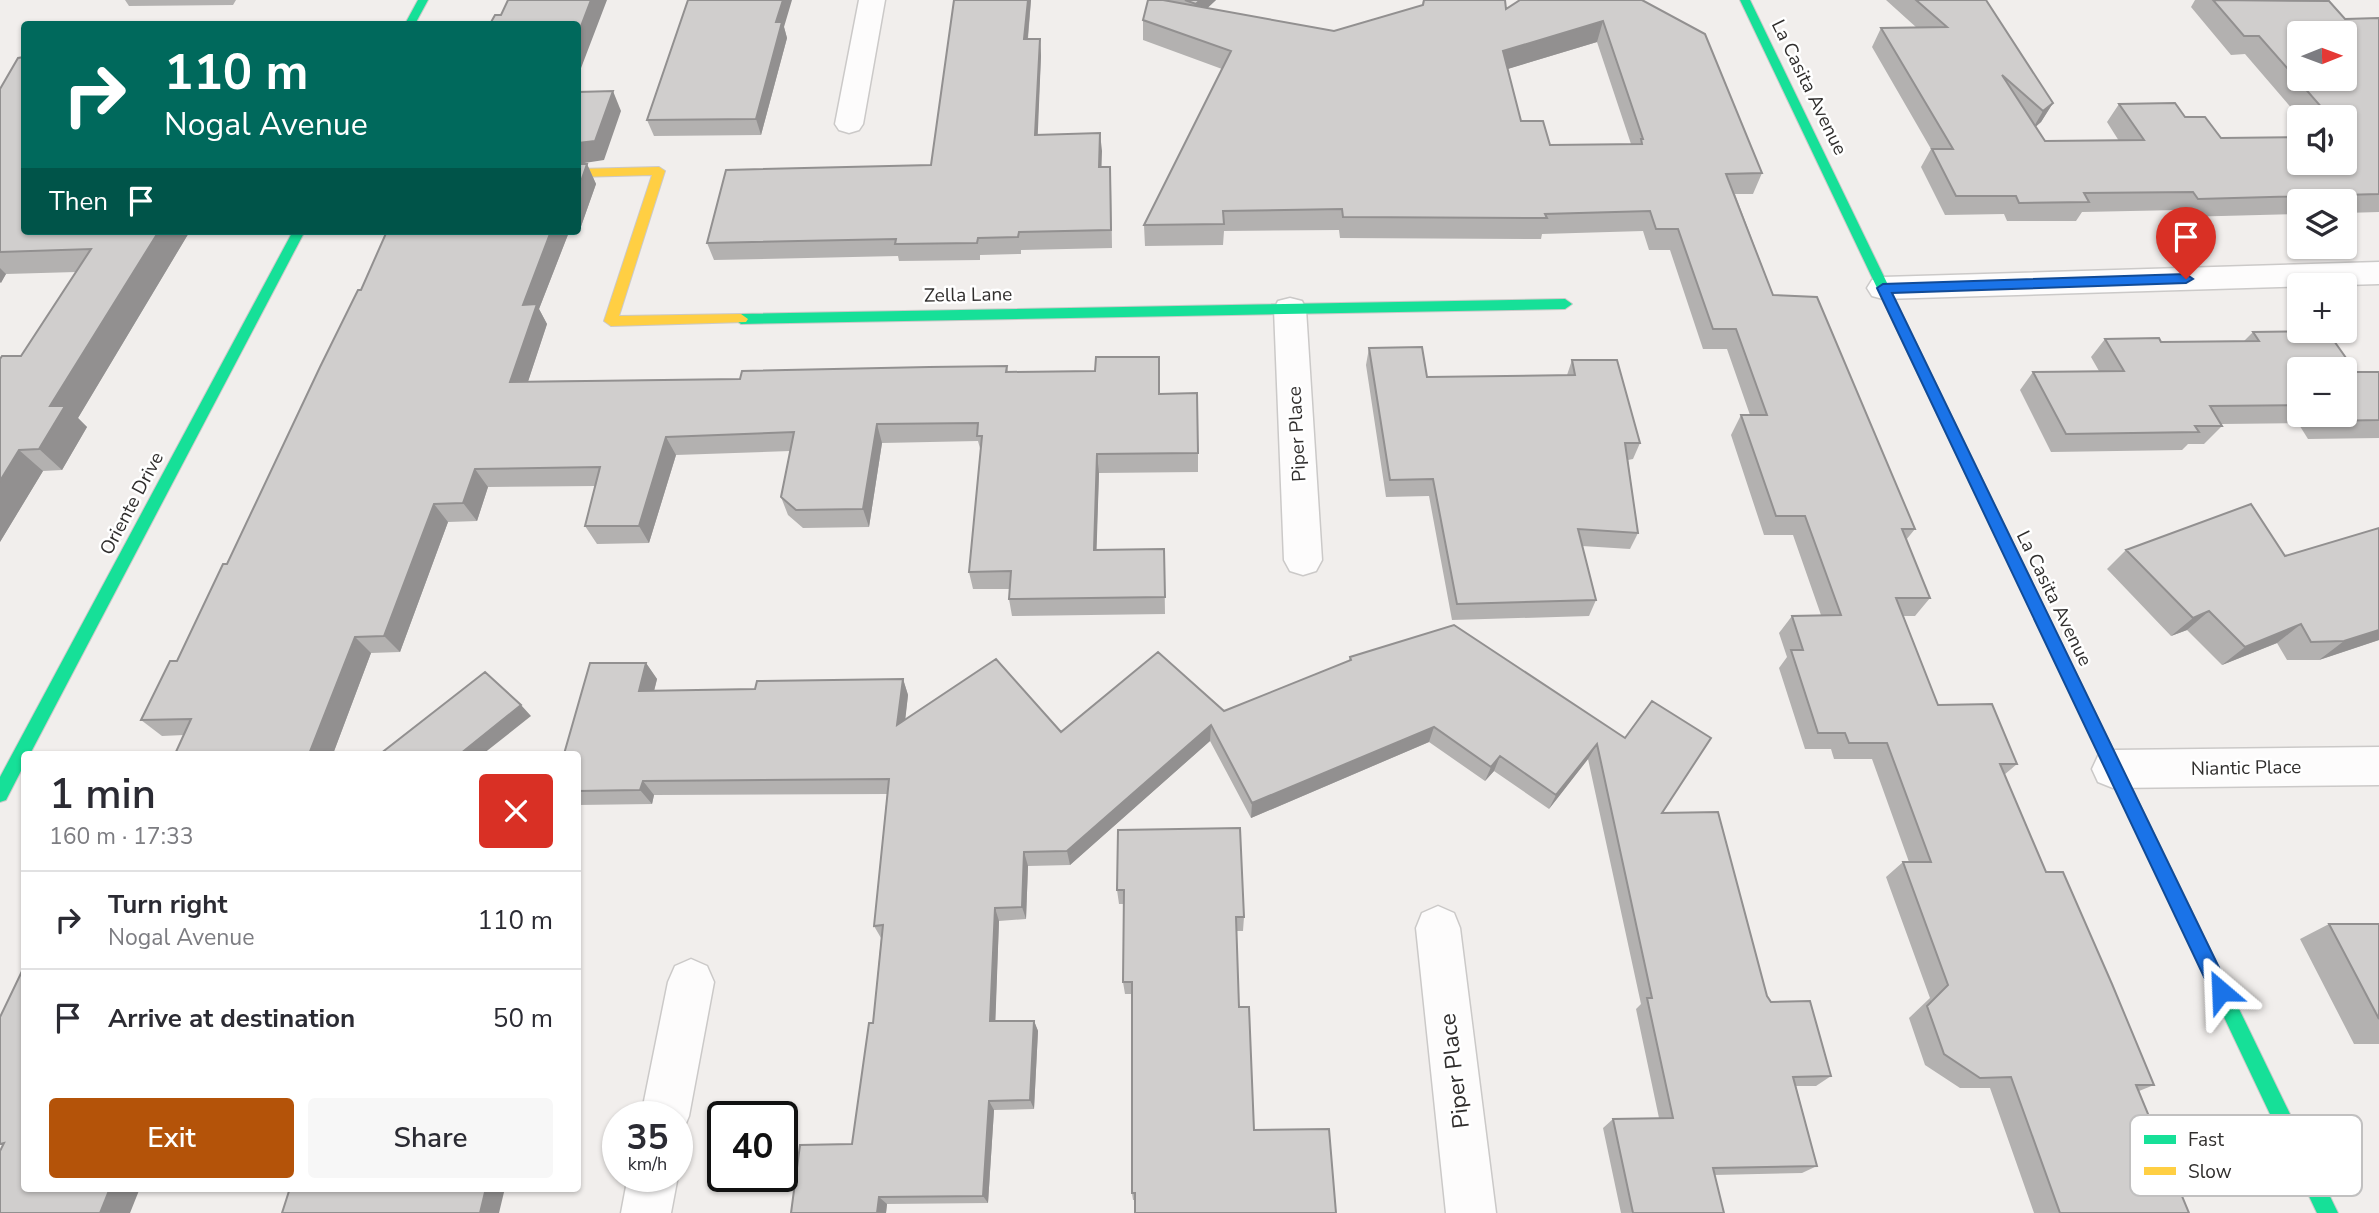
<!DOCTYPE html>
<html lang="en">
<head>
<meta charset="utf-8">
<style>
	:root { --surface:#fff; --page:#f7f7f7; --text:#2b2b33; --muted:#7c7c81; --line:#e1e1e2; --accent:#b45309 }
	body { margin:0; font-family:"Nunito Sans",sans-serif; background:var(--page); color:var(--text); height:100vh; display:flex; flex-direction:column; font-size:26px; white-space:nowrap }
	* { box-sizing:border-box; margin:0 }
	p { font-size:23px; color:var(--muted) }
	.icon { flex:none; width:38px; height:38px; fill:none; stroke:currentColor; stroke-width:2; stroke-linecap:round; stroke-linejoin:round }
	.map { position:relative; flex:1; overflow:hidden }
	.panel { position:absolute; left:21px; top:751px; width:560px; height:441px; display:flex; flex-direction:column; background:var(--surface); border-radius:7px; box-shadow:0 2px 5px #0004 }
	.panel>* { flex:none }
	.hud { position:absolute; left:21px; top:21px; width:560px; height:214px; border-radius:7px; box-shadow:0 2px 5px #0004; background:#00695c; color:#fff; overflow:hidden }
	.needle { width:46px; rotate:89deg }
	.controls { position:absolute; left:2287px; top:21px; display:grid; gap:14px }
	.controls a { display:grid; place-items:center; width:70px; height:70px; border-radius:7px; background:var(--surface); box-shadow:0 2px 5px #0004; font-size:35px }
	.speed { position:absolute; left:602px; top:1101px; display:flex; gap:14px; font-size:35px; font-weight:700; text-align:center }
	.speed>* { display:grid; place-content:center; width:91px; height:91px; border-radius:50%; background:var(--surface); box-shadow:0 2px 5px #0004; line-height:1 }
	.speed small { font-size:18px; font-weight:400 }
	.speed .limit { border:4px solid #111; border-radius:10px; background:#fff; color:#111 }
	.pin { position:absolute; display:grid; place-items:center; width:60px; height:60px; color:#fff; margin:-72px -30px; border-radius:50% 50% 50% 0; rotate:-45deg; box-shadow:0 0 7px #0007 }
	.pin .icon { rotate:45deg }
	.me { position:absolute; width:77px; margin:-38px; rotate:334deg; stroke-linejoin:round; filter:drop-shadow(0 0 5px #0008) }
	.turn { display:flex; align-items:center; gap:24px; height:147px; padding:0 28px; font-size:32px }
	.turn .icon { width:91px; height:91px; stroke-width:2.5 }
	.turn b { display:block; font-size:49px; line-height:60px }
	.then { display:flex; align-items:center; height:66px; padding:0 28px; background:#0003; gap:14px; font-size:26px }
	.round { display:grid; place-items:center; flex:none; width:74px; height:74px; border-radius:7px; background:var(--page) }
	.overview { display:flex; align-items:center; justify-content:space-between; height:119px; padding:0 28px }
	h1 { font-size:42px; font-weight:600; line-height:52px }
	.cta { display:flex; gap:14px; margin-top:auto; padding:14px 28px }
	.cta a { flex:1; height:80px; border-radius:7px; background:var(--accent); color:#fff; font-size:28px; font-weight:600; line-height:80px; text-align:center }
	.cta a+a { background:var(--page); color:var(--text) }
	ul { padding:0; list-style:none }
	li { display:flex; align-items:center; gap:21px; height:98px; padding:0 28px; border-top:2px solid var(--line) }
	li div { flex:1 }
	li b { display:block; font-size:26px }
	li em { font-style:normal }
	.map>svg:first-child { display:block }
</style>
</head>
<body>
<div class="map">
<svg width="2379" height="1213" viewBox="0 0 2379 1213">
	<rect width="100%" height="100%" fill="#f1eeec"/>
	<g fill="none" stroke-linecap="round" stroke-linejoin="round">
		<!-- street casing -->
		<g stroke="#cbc9c8" stroke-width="3">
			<path id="street" d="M859 0H885L863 124 859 130 849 133 839 130 835 124Z
				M2379 262V284L1883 299 1872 296 1867 288 1872 280 1883 277Z
				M1290 298 1302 301 1306 309 1322 560 1316 571 1303 575 1290 571 1284 560 1274 309 1278 301Z
				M2379 747V785L2113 788 2098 782 2092 769 2098 756 2113 750Z
				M1438 906 1454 913 1460 928 1496 1213H1446L1416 928 1422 913Z
				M691 959 707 966 714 982 689 1116 682 1133 677 1135V1116H641L668 982 675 966Z
				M677 1174 678 1176 671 1213H621L628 1176Z"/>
		</g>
		<!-- fast casing -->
		<g stroke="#cbc9c8" stroke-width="2">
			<path id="fast" d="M418 0H428L415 24H405Z
				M1740 0H1750L1982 479 1980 483 1975 485 1968 479Z
				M293 231H305L30 754H24V765L6 800 0 802V777Z
				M1565 299 1572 304 1565 309 741 324 734 319 741 314Z
				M2183 903 2189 906 2338 1213H2317L2177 918 2174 912 2177 906Z"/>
		</g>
		<!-- slow casing -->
		<g stroke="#cbc9c8" stroke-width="2">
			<path id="slow" d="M659 167 665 171 619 316 741 314 748 319 746 322 611 326 604 321 652 175 578 177V169Z
				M1975 473 1982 479 2189 906 2192 912 2189 918 2183 921 2177 918 1968 479Z"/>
		</g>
		<!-- street -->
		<use href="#street" fill="#fdfcfc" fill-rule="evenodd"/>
		<!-- fast -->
		<use href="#fast" fill="#16e098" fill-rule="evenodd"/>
		<!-- slow -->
		<use href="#slow" fill="#ffcf43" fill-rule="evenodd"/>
	</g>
	<!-- wall -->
	<path fill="#b3b1b0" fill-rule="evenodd" d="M125 0H236L233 5 129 6Z
		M954 0H1031L1028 39H1040L1041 56 1037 135 1100 133 1101 167 1111 184 1112 248 1021 250V254L980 255V260L899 261 898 256 714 260 707 243 931 165Z
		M1148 0H1216L1207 8 1334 31 1422 6 1423 0H1505L1506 9 1642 0 1762 173 1753 194H1735L1773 295 1915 529 1906 540 1930 598 1915 616H1903L1938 705 2017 764 2004 775 2046 872 2154 1085 2139 1091 2189 1213H2034L1990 1088H1960L1925 1065 1909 1018 1930 998 1886 877 1903 862H1909L1872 759H1834L1831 749H1805L1779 668 1787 657 1779 633 1792 616 1821 615 1793 535H1764L1731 435 1741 415H1750L1727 349H1703L1670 250H1649L1643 231 1542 234 1541 239 1340 238 1339 230 1224 231 1223 245 1145 246 1144 225 1222 69 1143 40V20ZM1597 42 1631 144 1550 145 1521 121 1507 69Z
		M1886 0H1986L2053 103 2041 122 2035 127 2045 141H2119L2107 122 2119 104 2185 117 2221 138 2345 163V117L2300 118 2245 54 2231 55 2191 7 2195 0H2300L2345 19 2379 18V212L2345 213V201H2300V214L2183 217 2179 210 2082 212 2076 221H2007L2004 214 1945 215 1921 167 1931 149 1872 47 1881 28H1917Z
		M784 27 787 38 761 135 654 136 647 120Z
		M0 89 24 231H190L78 418 87 427 62 470 43 471 0 542 21 356 76 272 6 274 0 283Z
		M578 164H587L596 184 579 232H569L539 309 547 324 528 381 740 379 1007 366 1008 372 1159 394 1198 453V472L1099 473 1096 550 1164 549 1165 614 1012 616 1009 599 1010 589H973L969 572 981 452 978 441 882 443 869 527 803 528 788 515 781 497 790 451 676 455 649 543 597 544 585 526 595 486 488 487 477 521 448 522 400 652 371 653 333 754H175L184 735 162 736 141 720 177 661 227 564 361 290 387 231H578Z
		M2253 332 2356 372H2379V438L2308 439 2298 423 2221 424 2222 426 2204 444H2188L2182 450 2051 452 2020 390 2033 372 2099 371 2091 357 2105 339 2161 342 2244 341ZM2300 369 2345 415H2300Z
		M1369 348 1427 377 1567 375 1572 360 1640 443 1633 459 1628 460 1638 533 1630 549 1582 546 1596 600 1589 616 1452 620 1429 496 1386 497 1366 365Z
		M2126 550 2285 556 2379 640 2319 660H2287L2277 643 2222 665 2187 630 2171 636 2107 569Z
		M1350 657 1625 738 1662 813 1767 996 1771 1002 1831 1076 1816 1086H1796L1817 1166 1802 1173 1714 1175 1724 1213H1621L1603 1128 1613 1119 1659 1118 1636 1009 1641 1004 1588 759 1549 809 1494 771 1485 781 1429 742 1251 818 1210 741 1070 865 1028 866 1026 919 999 921 995 1021H1034L1038 1031 1034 1109 994 1110 988 1203 887 1204 886 1213 852 1144 873 1023 881 938 874 926 887 794 654 795 652 804 578 805V754L646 663 657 679 654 691 755 689 903 679 908 695 905 719 1061 732 1224 711 1349 661Z
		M1118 830 1244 917 1243 931H1236L1135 1200H1133L1132 1193V994H1125L1123 982 1124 904H1119L1117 890Z
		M2329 924H2379V1044H2354L2300 939Z"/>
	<!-- shaded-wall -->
	<path fill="#929090" d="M591 0H607L578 76V34Z
		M783 0H792L784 27 787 38 761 135 756 119 776 22Z
		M1028 0H1031L1026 57 1024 39Z
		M1200 0H1216L1196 19V4Z
		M1603 21 1597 42 1498 72 1503 51Z
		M1040 39 1041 56 1037 153 1035 135Z
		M613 91 621 111 604 160 578 164V143Z
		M2053 103 2041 122 2032 130 2043 111Z
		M1100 133 1102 151 1101 184 1099 167Z
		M587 164 596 184 579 232 578 228V190Z
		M159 231H190L78 418 87 427 62 470 39 449 50 406Z
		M551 231 569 232 539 309 547 324 522 400 510 382 523 305Z
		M0 268 6 274 1 283 0 282Z
		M877 424 882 443 869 527 863 509Z
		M666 437 676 455 649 543 639 526Z
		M19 450 43 471 0 542V481Z
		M1097 454 1099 473 1096 568 1094 550Z
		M475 469 488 487 477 521 463 503Z
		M434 504 448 522 400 652 384 636Z
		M2209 611 2187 630 2171 636 2193 618Z
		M2301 624 2277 643 2222 665 2245 647Z
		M2379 630V640L2319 660 2344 641Z
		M355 637 371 653 333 754H309Z
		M646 663 657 679 650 707 639 691Z
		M903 679 908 695 903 740 897 725Z
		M521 705 531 716 483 754H460Z
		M1211 725 1210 741 1070 865 1067 851Z
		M1434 727 1429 742 1251 818 1252 803Z
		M1597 744 1588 759 1549 809 1556 795Z
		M1500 756 1494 771 1485 781 1491 767Z
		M643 781 654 795 652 804 640 790Z
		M1024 852 1028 866 1026 919 1022 907Z
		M995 908 999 921 995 1032 990 1021Z
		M1034 1021 1038 1031 1034 1109 1030 1100Z
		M989 1101 994 1110 988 1203 983 1196Z
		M110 1188H140L130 1213H100Z
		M486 1188H505L499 1213H480Z
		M879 1197 887 1204 886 1213H877Z"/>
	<!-- building -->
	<path fill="#d0cecd" stroke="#929090" stroke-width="2" fill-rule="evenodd" d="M508 0H591L578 34V24H490L495 15H501Z
		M688 0H783L776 22H782L756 119 647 120Z
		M954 0H1028L1024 39H1040L1035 135 1100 133 1099 167H1110L1111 230 1019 232 1018 237 978 238 977 243 895 244 896 239 707 243 726 170 931 165Z
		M1148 0H1163L1334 31 1423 5 1424 0H1505L1506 9 1520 0H1642L1705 34 1762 173 1726 174 1773 295 1817 297 1915 529H1902L1930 598H1896L1938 705 1992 704 2017 764H2000L2046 872H2063L2112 984 2154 1085H2136L2189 1213H2060L2011 1077 1980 1078 1944 1054 1927 1006 1948 985 1903 862H1931L1887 743H1849L1845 733H1818L1791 650H1803L1792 616 1841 615 1805 516H1776L1741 415H1767L1736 329H1713L1678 229H1656L1650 211 1545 214 1547 218 1343 217 1342 209 1223 211 1224 224 1144 225 1231 51 1143 20ZM1603 21 1643 139H1641L1642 144 1550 145 1543 121H1521L1503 51Z
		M1185 0H1200L1196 4Z
		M1916 0H1986L2053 103 2043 111 2002 75 2045 141 2144 140 2119 104 2175 103 2185 117H2205L2221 138 2300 137V163H2345V137H2347L2345 134V117H2330L2259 36H2244L2213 0 2329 1 2345 19 2379 18V194L2198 199 2193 192 2084 193 2089 202 2019 203 2016 196H1956L1932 149H1953L1881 28 1947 27ZM2300 33H2345V79H2300Z
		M24 57V231H159L50 406H65L39 449 19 450 0 481V359L2 356H21L91 249 0 252V89L18 58Z
		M613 91 595 141 578 143V92Z
		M578 164H587L578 190Z
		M387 231H551L523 305 537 304 510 382 740 379 742 371 929 367 1007 366 1006 372 1095 371 1096 357H1159V394L1197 393 1198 453 1097 454 1094 550 1164 549 1165 597 1009 599 1011 571 969 572 982 436H977L978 423 877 424 863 509 796 510 781 497 794 432 666 437 639 526H585L600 467 475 469 463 503 434 504 384 636 355 637 309 754H175L191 719 141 720 170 661H177L223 564H227L320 367 358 290H361Z
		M2327 331 2356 372H2379V420L2327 421 2323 415H2345V369H2300V405L2210 406 2222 426H2195L2199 432 2066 434 2033 372 2124 371 2105 339 2159 338 2161 342 2259 341 2253 332Z
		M1422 347 1427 377 1575 375 1572 360H1617L1640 443H1625L1638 533 1578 529 1596 600 1457 604 1433 479 1390 480 1369 348Z
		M2251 504 2285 556 2379 528V630L2344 641 2311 642 2301 624 2245 647 2209 611 2193 618 2126 550Z
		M1454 625 1625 738 1652 701 1711 738 1662 813 1718 812 1767 996 1771 1002 1810 1001 1831 1076 1793 1077 1817 1166 1713 1168 1724 1213H1633L1613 1119 1673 1118 1647 998H1652L1597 744 1556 795 1500 756 1491 767 1434 727 1252 803 1211 725 1067 851 1024 852 1022 907 995 908 990 1021H1034L1030 1100 989 1101 983 1196 879 1197 877 1213H791L800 1145 852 1144 869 1023H873L883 925 874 926 889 779 643 781 640 790 578 791V754H564L590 663H646L639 691 755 689 757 681 903 679 897 725 996 659 1061 732 1158 652 1224 711 1351 660 1350 657Z
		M485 672 521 705 460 754H380Z
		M1240 828 1244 917H1236L1239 1007H1249L1254 1130 1329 1129 1336 1213H1135V1193H1132V982H1123L1124 890H1117L1118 830Z
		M2329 924H2379V1019Z
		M24 967V1188H110L100 1213H0V1151L4 1143 0 1144V1017Z
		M290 1188H486L480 1213H282Z"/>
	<!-- route -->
	<path fill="#1a73e8" stroke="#114b97" stroke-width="2" d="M2186 274 2193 279 2186 283 1892 293 2227 984 2230 991 2227 998 2221 1000 2214 998 1877 288 1883 284Z"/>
	<g text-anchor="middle" stroke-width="5" stroke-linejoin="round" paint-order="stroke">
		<!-- street labels -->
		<g font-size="19" fill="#302e2d" stroke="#fff">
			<text transform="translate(1810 87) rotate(64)" y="7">La Casita Avenue</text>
			<text transform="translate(968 294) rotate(-1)" y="7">Zella Lane</text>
			<text transform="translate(1296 434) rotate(-93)" y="7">Piper Place</text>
			<text transform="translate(131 503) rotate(-62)" y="7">Oriente Drive</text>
			<text transform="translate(2055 598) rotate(64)" y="7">La Casita Avenue</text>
			<text transform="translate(2246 767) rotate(-1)" y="7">Niantic Place</text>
		</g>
		<!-- near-street labels -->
		<g font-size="23" fill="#302e2d" stroke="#fff">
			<text transform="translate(1454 1071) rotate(-97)" y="8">Piper Place</text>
		</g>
	</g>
	<!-- legend -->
	<rect x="2130" y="1115" width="232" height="81" rx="10" fill="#fff" stroke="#c1c0c0" stroke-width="2"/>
	<rect x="2144" y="1135" width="32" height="9" fill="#16e098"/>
	<rect x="2144" y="1167" width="32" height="8" fill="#ffcf43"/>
	<g font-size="19" fill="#302e2d">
		<text x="2188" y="1146">Fast</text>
		<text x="2188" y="1178">Slow</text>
	</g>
</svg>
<div class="controls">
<a><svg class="needle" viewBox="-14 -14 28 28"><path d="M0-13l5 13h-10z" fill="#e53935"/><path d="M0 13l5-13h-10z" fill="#7c7c81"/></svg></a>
<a><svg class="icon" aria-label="sound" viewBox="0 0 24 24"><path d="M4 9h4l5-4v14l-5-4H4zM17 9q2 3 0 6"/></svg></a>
<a><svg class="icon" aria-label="layers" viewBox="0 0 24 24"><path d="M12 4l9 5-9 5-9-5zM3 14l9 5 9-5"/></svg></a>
<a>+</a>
<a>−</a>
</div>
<div class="speed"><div>35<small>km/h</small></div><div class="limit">40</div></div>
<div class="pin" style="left:2186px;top:279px;background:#d93025"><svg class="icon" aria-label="arrive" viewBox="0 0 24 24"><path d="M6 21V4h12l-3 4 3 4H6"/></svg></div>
<svg class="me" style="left:2221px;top:991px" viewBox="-20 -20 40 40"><path d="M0-17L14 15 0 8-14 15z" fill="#1a73e8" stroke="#fff" stroke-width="4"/></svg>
<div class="hud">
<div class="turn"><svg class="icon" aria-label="right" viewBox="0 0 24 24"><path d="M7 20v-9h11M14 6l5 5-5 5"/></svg><div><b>110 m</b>Nogal Avenue</div></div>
<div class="then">Then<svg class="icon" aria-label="arrive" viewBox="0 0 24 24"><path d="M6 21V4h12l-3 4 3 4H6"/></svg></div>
</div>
<section class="panel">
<div class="overview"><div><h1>1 min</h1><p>160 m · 17:33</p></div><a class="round" style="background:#d93025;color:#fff"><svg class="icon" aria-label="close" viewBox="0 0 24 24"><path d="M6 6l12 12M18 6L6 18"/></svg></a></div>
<ul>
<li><svg class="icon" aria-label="right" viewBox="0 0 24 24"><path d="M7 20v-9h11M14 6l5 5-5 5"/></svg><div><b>Turn right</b><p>Nogal Avenue</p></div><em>110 m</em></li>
<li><svg class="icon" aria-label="arrive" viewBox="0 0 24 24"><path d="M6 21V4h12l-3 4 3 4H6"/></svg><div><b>Arrive at destination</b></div><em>50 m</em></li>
</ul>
<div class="cta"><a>Exit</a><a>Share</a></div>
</section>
</div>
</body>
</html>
